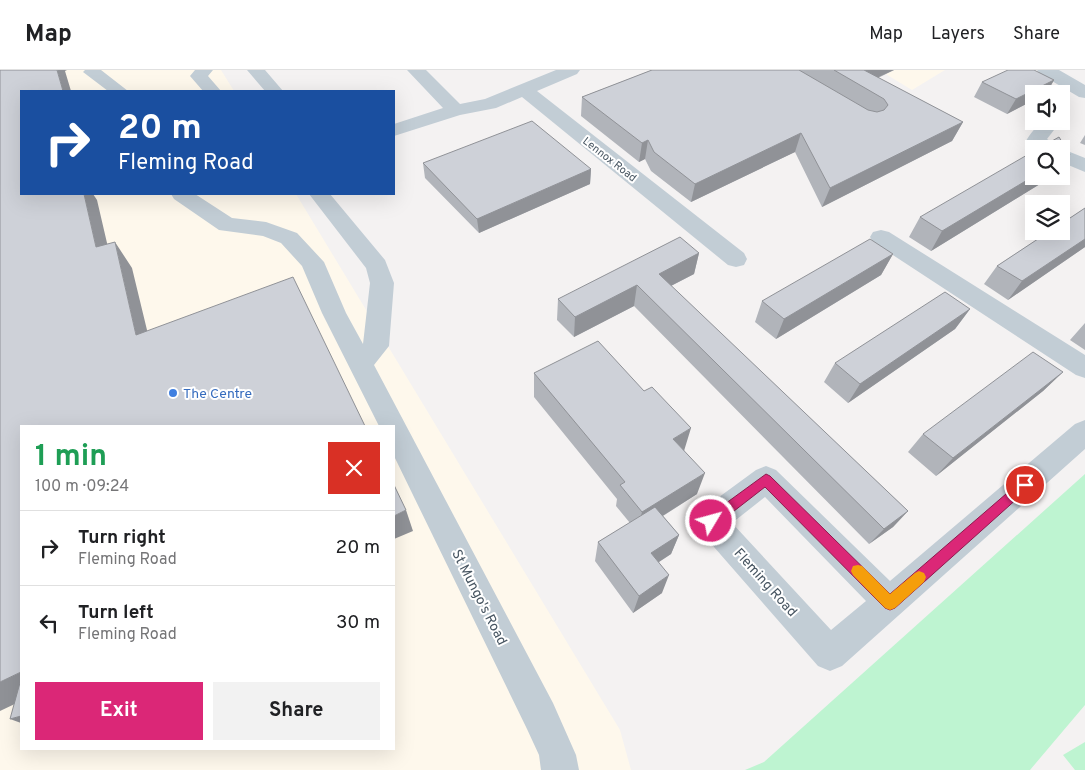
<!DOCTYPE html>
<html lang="en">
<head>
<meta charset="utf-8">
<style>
	:root { --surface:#fff; --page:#f2f2f2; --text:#202124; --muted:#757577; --line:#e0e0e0; --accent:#db2777 }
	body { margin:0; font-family:Overpass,sans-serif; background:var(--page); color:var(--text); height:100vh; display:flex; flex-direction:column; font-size:19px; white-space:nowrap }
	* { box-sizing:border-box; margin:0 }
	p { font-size:16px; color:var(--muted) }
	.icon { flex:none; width:28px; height:28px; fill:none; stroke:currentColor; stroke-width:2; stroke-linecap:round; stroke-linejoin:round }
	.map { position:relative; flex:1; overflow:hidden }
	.drawer { position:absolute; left:20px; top:355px; width:375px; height:325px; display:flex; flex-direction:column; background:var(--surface); border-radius:0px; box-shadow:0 5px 20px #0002 }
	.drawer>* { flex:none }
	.guide { position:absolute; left:20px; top:20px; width:375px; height:105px; border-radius:0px; box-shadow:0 5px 20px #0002; background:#1a4fa0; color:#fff; overflow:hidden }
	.tools { position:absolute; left:1025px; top:15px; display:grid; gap:10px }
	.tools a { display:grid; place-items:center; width:45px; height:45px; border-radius:0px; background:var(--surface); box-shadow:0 5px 20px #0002; font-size:25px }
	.pin { position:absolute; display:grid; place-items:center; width:42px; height:42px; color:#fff; margin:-21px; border:2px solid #fff; border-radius:50%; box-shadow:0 1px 5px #0007 }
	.me { position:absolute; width:55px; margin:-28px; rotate:53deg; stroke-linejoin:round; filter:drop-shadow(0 0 4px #0008) }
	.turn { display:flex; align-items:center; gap:18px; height:105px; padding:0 15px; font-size:22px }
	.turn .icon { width:65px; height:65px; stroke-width:2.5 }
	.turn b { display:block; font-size:35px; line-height:42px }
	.round { display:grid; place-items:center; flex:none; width:52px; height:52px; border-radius:0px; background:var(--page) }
	.summary { display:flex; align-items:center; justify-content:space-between; height:85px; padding:0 15px }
	h1 { font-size:30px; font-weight:700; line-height:38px; color:#1e9e55 }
	.cta { display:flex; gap:10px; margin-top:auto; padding:10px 15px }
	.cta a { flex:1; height:58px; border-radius:0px; background:var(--accent); color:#fff; font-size:20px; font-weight:700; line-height:58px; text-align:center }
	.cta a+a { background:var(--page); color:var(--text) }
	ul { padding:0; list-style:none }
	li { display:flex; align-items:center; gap:15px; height:75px; padding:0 15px; border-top:1px solid var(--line) }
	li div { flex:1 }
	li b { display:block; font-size:19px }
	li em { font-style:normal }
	header { display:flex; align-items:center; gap:30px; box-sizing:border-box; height:70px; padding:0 25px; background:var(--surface); border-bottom:1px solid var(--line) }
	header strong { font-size:24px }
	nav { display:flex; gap:28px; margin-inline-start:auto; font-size:18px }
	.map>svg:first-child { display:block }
</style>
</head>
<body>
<header>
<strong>Map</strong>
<nav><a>Map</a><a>Layers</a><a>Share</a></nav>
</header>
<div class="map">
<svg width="1085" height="700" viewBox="0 0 1085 700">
	<rect width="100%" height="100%" fill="#f4f2f2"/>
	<!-- commercial -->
	<path fill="#fef8ec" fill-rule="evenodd" d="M0 0H221L234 21H21V124H296L620 660 631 700H0ZM21 356H394V679H21Z
		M879 0H945L912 20Z"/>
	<!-- green -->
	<path fill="#bef4d1" d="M1085 404V635L1030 700H745L764 692Z
		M1085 672V700H1075L1063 685Z"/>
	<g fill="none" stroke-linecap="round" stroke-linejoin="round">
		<!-- minor -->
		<path fill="#c2cdd5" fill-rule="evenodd" d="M85 0H101L128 21H108L83 2Z
			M195 0H213L208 6 221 21H203L190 6Z
			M247 0H265L283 21H265Z
			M407 0H426L460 34 485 29 556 0H580L577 4 537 21 744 183 747 189 744 195 736 197 728 195 522 27 496 38 460 45 394 66V54L443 38Z
			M1037 0H1059L1085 15V28L1079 27 1040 4Z
			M1044 54 1051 56 1054 60 1047 69 1060 78 1085 88V102L1061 92V79C1049 79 1034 82 1026 71 1031 63 1035 56 1044 54Z
			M171 124H195L232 148 266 152 297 163 324 192 346 243 363 274 370 213 366 198 309 124H330L385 190 394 213 389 276 374 295 553 633 576 685 579 700H541L539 685 527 659 394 386V356H379L322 243 302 196 281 173 263 166 219 160 174 129Z
			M881 160 889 162 1085 285V308L1076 305 873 172 870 167 873 162Z
			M1085 350V379L842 596 830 601 818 596 700 461 696 451 700 441 756 400 766 396 776 400 890 511 1075 354ZM765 427 866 531 831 560 732 453Z"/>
	</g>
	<!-- wall -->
	<path fill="#b1b4ba" d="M652 0H894L878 8 963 52 952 71 822 137 795 82 691 132 651 101 645 89 639 92 581 46 582 27Z
		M1054 10 1046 24H1034V30L1007 44 974 27 982 12Z
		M1085 65V75L1080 73Z
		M423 93 591 99 590 114 479 163 425 108Z
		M1034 106H1053L931 181 909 167 920 147Z
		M1085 138V177L1008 230 984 214 997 196Z
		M699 183 694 204 671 216 908 441 893 457 869 474 634 236 574 267 557 250 558 229Z
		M893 184 881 205 776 269 755 252 762 231Z
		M970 239 955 259 848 333 824 312 835 293Z
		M1085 253V280L1070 270Z
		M1063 302 1043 321 936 406 908 382 923 364Z
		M534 303 684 380 697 424 663 446 679 465 671 484 659 492 662 523 633 543 595 491 598 472 630 453 616 436 617 429 534 327Z"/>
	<!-- shaded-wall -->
	<path fill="#909297" d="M57 0H67L65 1 71 21H63Z
		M862 0H894L861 15Z
		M1054 10 1046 24H1034V30L1007 44 1016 29Z
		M963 52 952 71 822 137 830 118Z
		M801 63 795 82 691 132 695 114Z
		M648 70 645 89 639 92 642 73Z
		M1070 85 1061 97V90Z
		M591 99 590 114 479 163 477 149Z
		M1034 106H1053L931 181 942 161Z
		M84 124H93L97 130 114 203 96 177Z
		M1085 169V177L1008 230 1022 211Z
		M115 172 132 198 154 289 136 265Z
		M699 183 694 204 655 224 659 204Z
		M893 184 881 205 776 269 784 249Z
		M637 215 634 236 574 267 575 247Z
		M970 239 955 259 848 333 860 314Z
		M1063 302 1043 321 936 406 953 388Z
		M691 358 684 381 673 369Z
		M705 403 697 424 637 462 642 442Z
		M406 440 413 461 394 469V446Z
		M908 441 893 457 869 474 884 459Z
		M679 465 671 484 645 501 651 483Z
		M669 505 662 523 633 543 639 526Z
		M21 602V631L0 641V612Z
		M21 646V653L10 649Z"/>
	<!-- building -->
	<path fill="#ced1d8" stroke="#909297" d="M0 0H57L63 21H21V124H84L96 177 115 172 136 265 293 207 365 356H21V602L0 612Z
		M652 0H799L868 40 877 42 884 40 888 35 884 29 834 0H864L963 52 830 118 801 63 695 114 654 82 648 70 642 73 582 27Z
		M1008 0H1034L1054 10 1016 29 982 12Z
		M532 51 591 99 477 149 423 93Z
		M1059 67 1070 85 1061 90V79H1038Z
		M1034 81V106L942 161 920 147Z
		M1085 138V169L1022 211 997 196 1050 161H1061V154Z
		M680 167 699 183 659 204 908 441 884 459 637 215 575 247 558 229Z
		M870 169 893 184 784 249 762 231Z
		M945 222 970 239 860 314 835 293Z
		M598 271 644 321 652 317 691 358 673 369 705 403 642 442 620 415 625 412 534 303Z
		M1033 282 1063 302 953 388 923 364Z
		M394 415 406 440 394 446Z
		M655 437 679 465 651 483 669 505 639 526 598 472Z
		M21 609V646L10 649Z"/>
	<!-- route -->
	<path fill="#db2777" stroke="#8e194d" d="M766 404 770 406 890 524 1021 411 1025 409 1029 411 1031 415 1029 418 895 538 890 540 885 538 765 417 716 455 711 456 707 455 705 451 707 447Z"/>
	<!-- slow -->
	<path fill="#f59e0b" d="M858 495 862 496 890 524 915 503 919 501 924 503 926 507 924 512 895 538 890 540 885 538 853 505 851 501 853 496Z"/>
	<!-- markers -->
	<circle fill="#3f7fe0" stroke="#fff" stroke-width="2" cx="173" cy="323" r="5"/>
	<g text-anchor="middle" stroke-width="4" stroke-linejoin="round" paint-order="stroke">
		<!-- far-street labels -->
		<g font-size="11" fill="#485662" stroke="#fff">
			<text transform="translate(610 89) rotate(38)" y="4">Lennox Road</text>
		</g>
		<!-- shop labels -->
		<g font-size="14" fill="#366cbe" stroke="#fff" text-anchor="start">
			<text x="183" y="328">The Centre</text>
		</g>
		<!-- street labels -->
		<g font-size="14" fill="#485662" stroke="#fff">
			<text transform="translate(766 512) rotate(48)" y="5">Fleming Road</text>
			<text transform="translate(480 527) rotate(63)" y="5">St Mungo's Road</text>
		</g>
	</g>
</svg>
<div class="tools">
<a><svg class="icon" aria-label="sound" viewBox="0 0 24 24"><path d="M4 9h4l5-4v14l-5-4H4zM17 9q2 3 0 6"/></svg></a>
<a><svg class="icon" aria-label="search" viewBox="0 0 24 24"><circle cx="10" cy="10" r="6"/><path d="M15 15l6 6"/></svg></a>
<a><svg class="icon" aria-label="layers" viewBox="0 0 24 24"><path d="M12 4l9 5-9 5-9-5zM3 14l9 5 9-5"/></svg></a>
</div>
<div class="pin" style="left:1025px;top:415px;background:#d93025"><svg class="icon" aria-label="arrive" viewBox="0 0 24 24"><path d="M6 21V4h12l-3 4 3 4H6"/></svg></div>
<svg class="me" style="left:711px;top:451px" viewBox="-20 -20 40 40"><circle r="17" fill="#db2777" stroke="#fff" stroke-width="3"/><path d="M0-11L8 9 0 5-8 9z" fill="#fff"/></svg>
<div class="guide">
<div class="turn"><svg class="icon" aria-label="right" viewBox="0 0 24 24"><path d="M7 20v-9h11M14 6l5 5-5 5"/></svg><div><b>20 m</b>Fleming Road</div></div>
</div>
<section class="drawer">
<div class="summary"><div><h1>1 min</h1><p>100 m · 09:24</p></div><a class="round" style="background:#d93025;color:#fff"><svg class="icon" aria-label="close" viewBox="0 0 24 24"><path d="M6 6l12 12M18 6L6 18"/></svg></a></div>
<ul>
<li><svg class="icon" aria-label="right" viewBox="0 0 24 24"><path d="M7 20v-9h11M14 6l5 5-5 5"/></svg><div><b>Turn right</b><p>Fleming Road</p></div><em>20 m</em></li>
<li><svg class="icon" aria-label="left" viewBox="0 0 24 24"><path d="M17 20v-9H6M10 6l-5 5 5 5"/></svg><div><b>Turn left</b><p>Fleming Road</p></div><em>30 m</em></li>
</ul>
<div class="cta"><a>Exit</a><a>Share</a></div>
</section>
</div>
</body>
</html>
